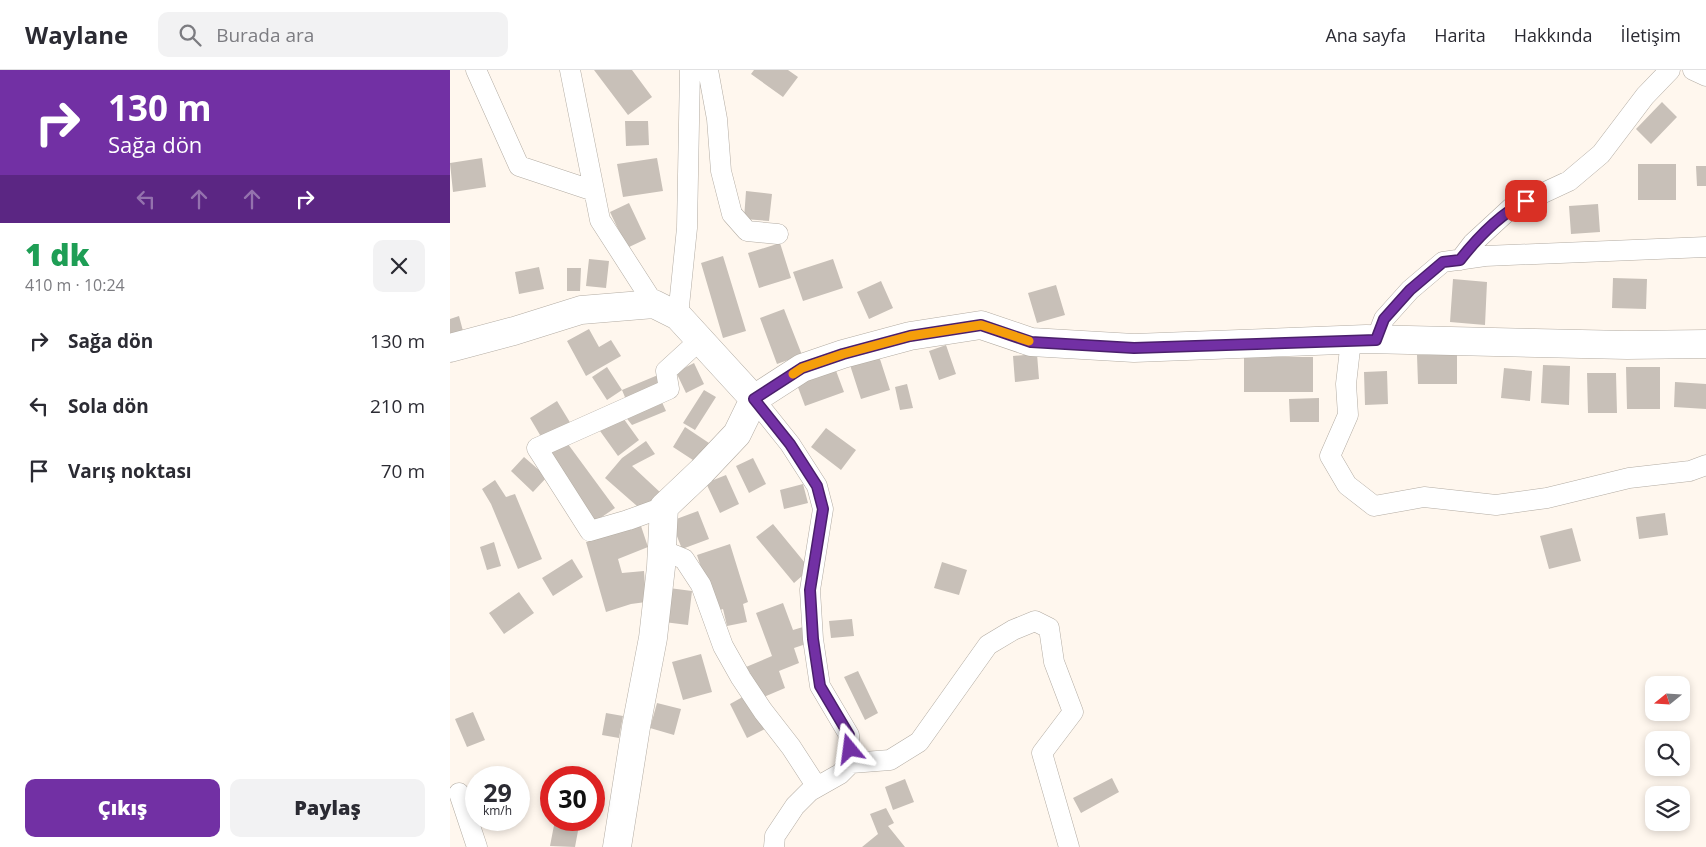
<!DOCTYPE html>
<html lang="tr">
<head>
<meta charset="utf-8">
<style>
	:root { --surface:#fff; --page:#f2f2f3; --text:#2b2b33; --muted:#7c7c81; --line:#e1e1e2; --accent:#7230a4 }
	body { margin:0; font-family:"Open Sans",sans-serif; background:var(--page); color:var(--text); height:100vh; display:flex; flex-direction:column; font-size:19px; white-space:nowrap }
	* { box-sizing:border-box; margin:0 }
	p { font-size:16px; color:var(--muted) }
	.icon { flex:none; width:28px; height:28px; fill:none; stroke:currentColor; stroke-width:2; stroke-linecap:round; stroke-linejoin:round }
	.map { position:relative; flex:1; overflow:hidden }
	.drawer { display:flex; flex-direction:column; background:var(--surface); width:450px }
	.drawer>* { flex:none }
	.hud { background:#7230a4; color:#fff; overflow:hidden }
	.needle { width:32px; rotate:252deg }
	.controls { position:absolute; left:1195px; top:606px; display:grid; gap:10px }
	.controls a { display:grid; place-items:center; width:45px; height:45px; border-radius:10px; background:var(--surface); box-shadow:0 2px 8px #0003; font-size:25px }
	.speed { position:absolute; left:15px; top:696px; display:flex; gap:10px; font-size:25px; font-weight:700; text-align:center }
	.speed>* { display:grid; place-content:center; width:65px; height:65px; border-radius:50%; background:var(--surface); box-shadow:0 2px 8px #0003; line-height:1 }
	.speed small { font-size:12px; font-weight:400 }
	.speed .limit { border:8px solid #d22; background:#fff; color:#111 }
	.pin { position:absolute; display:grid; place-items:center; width:42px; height:42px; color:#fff; margin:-21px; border-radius:10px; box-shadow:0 2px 8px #0006 }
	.me { position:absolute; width:55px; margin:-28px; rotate:344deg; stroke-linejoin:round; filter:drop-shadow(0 0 4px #0008) }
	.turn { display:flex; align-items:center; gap:18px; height:105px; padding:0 25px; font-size:22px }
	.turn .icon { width:65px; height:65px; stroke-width:2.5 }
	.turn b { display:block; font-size:35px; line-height:42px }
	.lanes { display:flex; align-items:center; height:48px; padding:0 25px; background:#0003; justify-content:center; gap:25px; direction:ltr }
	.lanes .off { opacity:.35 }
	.round { display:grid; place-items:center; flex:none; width:52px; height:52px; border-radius:10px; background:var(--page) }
	.headline { display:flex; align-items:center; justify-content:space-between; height:85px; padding:0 25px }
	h1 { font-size:30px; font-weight:800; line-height:38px; color:#1e9e55 }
	.button { display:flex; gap:10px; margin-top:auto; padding:10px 25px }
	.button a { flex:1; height:58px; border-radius:10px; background:var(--accent); color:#fff; font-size:20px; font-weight:800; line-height:58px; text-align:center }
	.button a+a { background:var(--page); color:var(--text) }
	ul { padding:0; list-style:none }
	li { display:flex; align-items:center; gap:15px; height:65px; padding:0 25px }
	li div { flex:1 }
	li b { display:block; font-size:19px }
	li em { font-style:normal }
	header { display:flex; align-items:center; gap:30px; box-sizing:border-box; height:70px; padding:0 25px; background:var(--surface); border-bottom:1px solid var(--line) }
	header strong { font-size:24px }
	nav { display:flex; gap:28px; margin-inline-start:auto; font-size:18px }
	.search { width:350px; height:45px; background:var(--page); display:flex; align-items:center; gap:12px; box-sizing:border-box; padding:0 18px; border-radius:10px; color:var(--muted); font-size:19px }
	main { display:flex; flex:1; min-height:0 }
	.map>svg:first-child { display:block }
</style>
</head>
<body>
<header>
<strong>Waylane</strong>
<div class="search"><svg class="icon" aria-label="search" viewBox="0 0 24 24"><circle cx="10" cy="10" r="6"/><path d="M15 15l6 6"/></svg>Burada ara</div>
<nav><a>Ana sayfa</a><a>Harita</a><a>Hakkında</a><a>İletişim</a></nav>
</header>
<main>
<section class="drawer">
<div class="hud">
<div class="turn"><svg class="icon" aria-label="right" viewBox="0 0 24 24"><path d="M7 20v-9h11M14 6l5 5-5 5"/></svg><div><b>130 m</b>Sağa dön</div></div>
<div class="lanes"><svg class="icon off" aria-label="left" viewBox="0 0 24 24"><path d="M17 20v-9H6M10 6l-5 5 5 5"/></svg><svg class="icon off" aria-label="ahead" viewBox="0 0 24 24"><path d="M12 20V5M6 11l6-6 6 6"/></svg><svg class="icon off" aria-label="ahead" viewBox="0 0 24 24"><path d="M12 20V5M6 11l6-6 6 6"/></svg><svg class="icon" aria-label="right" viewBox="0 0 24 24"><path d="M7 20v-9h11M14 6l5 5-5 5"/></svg></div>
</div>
<div class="headline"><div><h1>1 dk</h1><p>410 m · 10:24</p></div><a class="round"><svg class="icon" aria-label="close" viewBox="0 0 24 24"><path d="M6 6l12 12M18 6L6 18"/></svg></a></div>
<ul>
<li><svg class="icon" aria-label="right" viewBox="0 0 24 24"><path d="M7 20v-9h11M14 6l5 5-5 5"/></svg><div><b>Sağa dön</b></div><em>130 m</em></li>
<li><svg class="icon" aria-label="left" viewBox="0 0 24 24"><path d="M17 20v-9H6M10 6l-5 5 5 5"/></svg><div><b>Sola dön</b></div><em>210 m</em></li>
<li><svg class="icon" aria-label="arrive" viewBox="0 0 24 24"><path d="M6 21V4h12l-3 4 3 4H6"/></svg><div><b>Varış noktası</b></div><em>70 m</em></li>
</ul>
<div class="button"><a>Çıkış</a><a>Paylaş</a></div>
</section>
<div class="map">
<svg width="1256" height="777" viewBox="0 0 1256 777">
	<rect width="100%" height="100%" fill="#fff7ee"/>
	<!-- building -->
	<path fill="#c8c0b8" d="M144 0H182L202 27 178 45Z
		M304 0H338L348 7 333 27 301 4Z
		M1212 32 1227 47 1201 74 1186 59Z
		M175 51H198L199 75 176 76Z
		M32 88 36 117 3 122 0 93Z
		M207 88 213 121 173 127 167 94Z
		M1188 94H1226V130H1188Z
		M1246 96H1256V116H1247Z
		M296 121 322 124 319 151 294 149Z
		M179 133 196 169 177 178 160 142Z
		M1148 134 1150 162 1121 164 1119 136Z
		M330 173 341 208 309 218 298 183Z
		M273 186 296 261 273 268 251 193Z
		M139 189 159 191 156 218 136 216Z
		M383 189 393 218 353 231 343 202Z
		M89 197 94 219 69 224 65 202Z
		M117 198H131L130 221H117Z
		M1163 208 1197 209 1196 239 1162 238Z
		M1003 209 1037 212 1035 255 1000 252Z
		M431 211 443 238 419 249 407 222Z
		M606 215 615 245 587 253 578 223Z
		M334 239 352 285 327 294 310 248Z
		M9 246 13 261 0 264V249Z
		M139 259 149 277 161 270 171 286 136 306 117 271Z
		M496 275 506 304 489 310 479 281Z
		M587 284 589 309 565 312 563 286Z
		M967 285H1007V314H968Z
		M429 286 440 320 411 329 400 295Z
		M794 287H863V322H794Z
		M244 293 254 314 236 323 226 302Z
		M1093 295 1120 296 1119 335 1091 333Z
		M157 297 172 320 157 330 142 307Z
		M1176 297H1210V339H1177Z
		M385 298 394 322 355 336 346 312Z
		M1054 298 1082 301 1080 331 1051 328Z
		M937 301 938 334 915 335 914 302Z
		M1137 303H1166L1167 343H1138Z
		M208 305 213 317 177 332 172 320Z
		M1225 312 1256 314V339L1224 337Z
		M457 314 463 338 450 340 445 317Z
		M254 320 266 327 245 360 233 353Z
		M210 328 216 341 182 355 174 345Z
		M869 328V352H840L839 329Z
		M107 331 121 354 93 370 80 348Z
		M171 345 189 370 168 386 150 361Z
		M235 357 259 373 246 392 223 377Z
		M376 358 406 380 391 400 361 377Z
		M115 370 165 438 143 453 96 384Z
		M196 371 205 384 182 396 212 424 195 443 155 408 172 388Z
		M74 387 97 407 83 422 61 401Z
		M303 388 316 414 299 423 286 396Z
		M276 405 289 434 270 443 256 413Z
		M45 410 56 427 65 424 92 489 68 499 41 434 32 419Z
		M353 414 358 433 334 439 330 420Z
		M248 441 259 469 232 479 221 451Z
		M1215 443 1218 465 1189 469 1186 447Z
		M323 454 360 499 344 513 306 467Z
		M191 456 198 477 168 489 172 503 194 501 196 532 181 534 156 542 136 472Z
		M1122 458 1131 491 1099 499 1090 466Z
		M44 472 51 496 37 500 30 477Z
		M280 474 298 532 293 534 297 552 277 556 273 539 265 542 247 485Z
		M122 489 133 507 103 526 92 508Z
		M492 492 517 500 509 525 484 518Z
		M219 518 242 521 238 555 214 552Z
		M69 522 84 543 54 564 39 543Z
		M333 533 343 560 353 557 359 573 344 578 349 593 329 601 335 618 309 629 296 597 322 586 306 543Z
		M402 549 404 566 381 568 379 551Z
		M251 584 262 622 233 630 222 592Z
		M408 601 428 643 415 650 394 607Z
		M298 624 315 659 297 668 280 634Z
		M207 633 231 639 224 665 200 658Z
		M23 642 35 670 17 677 5 649Z
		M156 643 173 646 169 668 152 665Z
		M662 708 669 722 631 743 623 728Z
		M455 709 464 732 443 740 435 717Z
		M436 738 444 753 438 756 455 777H412L428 764 420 744Z
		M105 750H130L125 777 100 776Z"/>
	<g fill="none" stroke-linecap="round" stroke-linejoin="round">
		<!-- street casing -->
		<g stroke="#b3aca3" stroke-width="21">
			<path id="street" d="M26 0 69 96 144 121
				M120 0 150 150 204 234
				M258 0 267 49 271 101 282 144 297 161 328 164
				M1243 0 1256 6
				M1010 190 1023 173 1061 138 1119 111 1151 84 1195 26 1220 0
				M228 246 237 158 240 0
				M901 270 896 314 898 345 880 386 897 415 924 436 974 427 1046 435 1097 428 1179 408 1240 401 1256 395
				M926 270 934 249 960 220 993 192 1035 186 1256 177
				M304 329 340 374 367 416 373 439 360 520 363 569 370 616 399 665 401 693 390 704 360 721 345 736 325 766 324 777
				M214 437 178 450 140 461 87 378 219 319 216 301 251 269
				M212 480 234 489 251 515 273 576 291 608 313 641 341 677 367 717
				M401 693 440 690 469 672 538 575 563 560 585 551 599 558 604 592 623 642 592 683 619 777
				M9 723 27 777"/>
		</g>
		<!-- secondary casing -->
		<g stroke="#b3aca3" stroke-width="29">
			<path id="secondary" d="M0 278 64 261 131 240 204 234 228 246 304 329 352 298 393 284 460 266 531 255 581 272 684 278 916 269 1177 275 1256 274
				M167 777 186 657 203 568 211 497 214 437 252 401 287 364 304 329"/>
		</g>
		<!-- street -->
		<use href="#street" stroke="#fff" stroke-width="20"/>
		<!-- secondary -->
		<use href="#secondary" stroke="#fff" stroke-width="28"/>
	</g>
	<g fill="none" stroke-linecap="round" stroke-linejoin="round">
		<!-- route casing -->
		<g stroke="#4a1f6b" stroke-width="12">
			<path id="route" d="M400 679 399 665 370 616 363 569 360 520 373 439 367 416 340 374 304 329 352 298 393 284 460 266 531 255 581 272 684 278 926 270 934 249 960 220 993 192 1010 190C1028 167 1050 144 1076 131"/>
		</g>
		<!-- route -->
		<use href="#route" stroke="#7230a4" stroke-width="9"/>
		<!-- slow -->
		<path stroke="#f59e0b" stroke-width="9" d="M343 304 352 298 393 284 460 266 531 255 579 271"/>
	</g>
</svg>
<div class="controls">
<a><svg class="needle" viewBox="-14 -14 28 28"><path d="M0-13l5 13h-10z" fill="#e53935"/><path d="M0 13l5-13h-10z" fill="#7c7c81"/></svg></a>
<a><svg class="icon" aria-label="search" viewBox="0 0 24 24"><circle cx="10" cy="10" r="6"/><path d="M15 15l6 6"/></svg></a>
<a><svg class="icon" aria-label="layers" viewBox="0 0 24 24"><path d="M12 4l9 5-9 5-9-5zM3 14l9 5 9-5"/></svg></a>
</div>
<div class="speed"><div>29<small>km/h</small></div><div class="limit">30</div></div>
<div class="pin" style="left:1076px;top:131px;background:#d93025"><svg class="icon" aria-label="arrive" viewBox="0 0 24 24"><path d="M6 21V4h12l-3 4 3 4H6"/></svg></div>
<svg class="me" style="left:400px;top:679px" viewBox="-20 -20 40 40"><path d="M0-17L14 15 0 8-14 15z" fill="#7230a4" stroke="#fff" stroke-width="4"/></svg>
</div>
</main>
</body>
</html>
